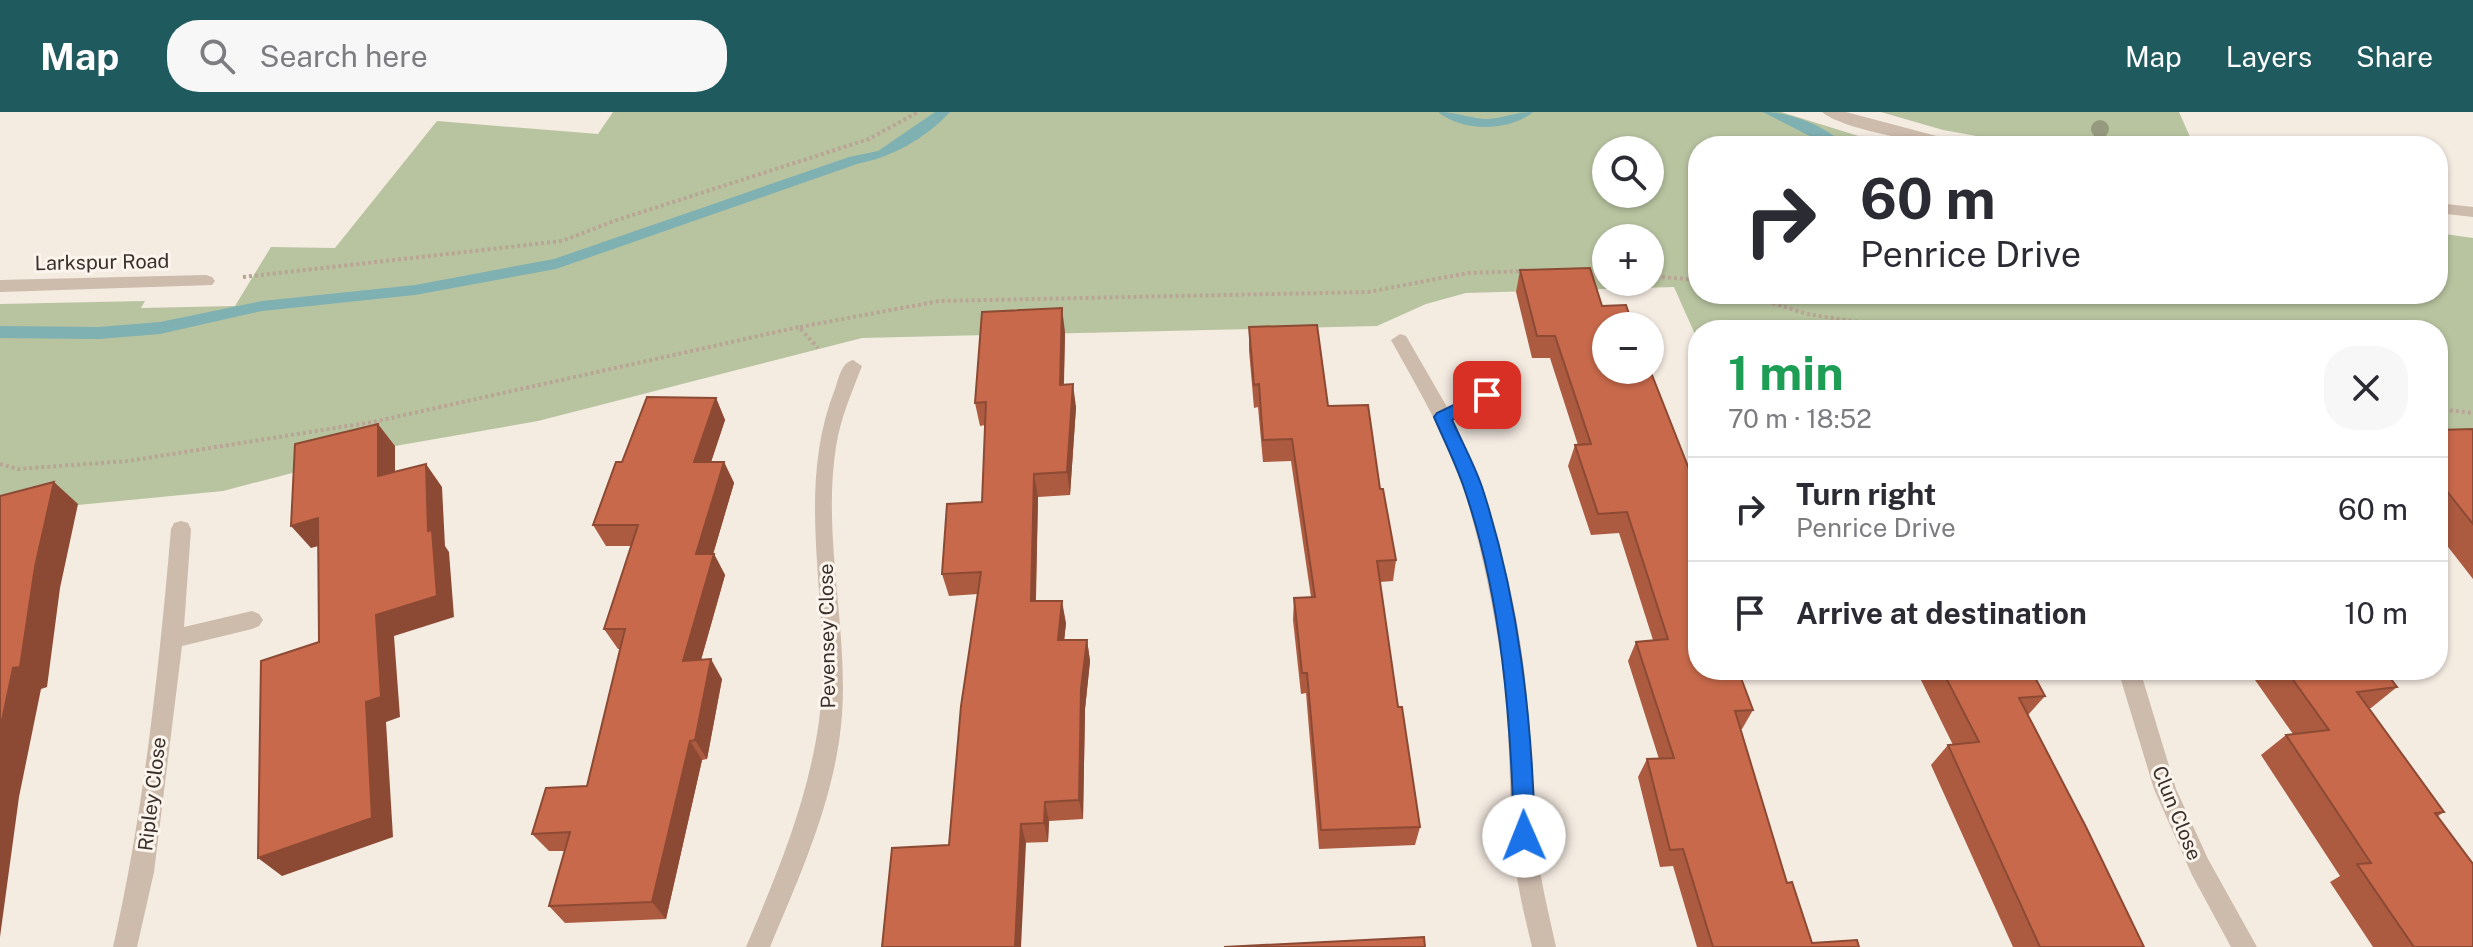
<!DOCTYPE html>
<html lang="en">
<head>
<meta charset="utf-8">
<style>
	:root { --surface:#fff; --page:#f7f7f7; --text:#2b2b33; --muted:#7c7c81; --line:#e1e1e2; --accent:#1f5a5e }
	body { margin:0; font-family:"Public Sans",sans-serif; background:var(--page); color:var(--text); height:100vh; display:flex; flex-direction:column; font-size:30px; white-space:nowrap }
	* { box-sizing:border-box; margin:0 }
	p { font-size:26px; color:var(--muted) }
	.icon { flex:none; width:44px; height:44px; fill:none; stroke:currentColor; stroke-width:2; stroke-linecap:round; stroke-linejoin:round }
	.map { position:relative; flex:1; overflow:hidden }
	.details { position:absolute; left:1688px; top:208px; width:760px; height:360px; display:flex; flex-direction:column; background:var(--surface); border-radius:32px; box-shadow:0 2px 6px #0004 }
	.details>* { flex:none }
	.guide { position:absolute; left:1688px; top:24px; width:760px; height:168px; border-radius:32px; box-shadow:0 2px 6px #0004; background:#fff; color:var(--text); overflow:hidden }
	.tools { position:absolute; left:1592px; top:24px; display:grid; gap:16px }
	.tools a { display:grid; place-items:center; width:72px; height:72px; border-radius:50%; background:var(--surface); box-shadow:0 2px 6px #0004; font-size:40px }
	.pin { position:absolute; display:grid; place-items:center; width:68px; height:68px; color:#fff; margin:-34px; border-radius:16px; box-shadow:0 4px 12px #0006 }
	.me { position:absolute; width:88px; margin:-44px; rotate:359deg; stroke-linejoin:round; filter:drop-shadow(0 0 6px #0008) }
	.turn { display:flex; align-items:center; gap:28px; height:168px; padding:0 40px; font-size:36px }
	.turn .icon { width:104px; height:104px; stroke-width:2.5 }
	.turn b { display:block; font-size:56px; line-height:68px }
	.round { display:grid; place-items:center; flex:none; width:84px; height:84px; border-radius:32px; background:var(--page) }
	.headline { display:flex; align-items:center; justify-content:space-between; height:136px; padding:0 40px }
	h1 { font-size:48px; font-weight:700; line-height:60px; color:#1e9e55 }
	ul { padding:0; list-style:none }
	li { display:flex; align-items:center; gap:24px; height:104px; padding:0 40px; border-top:2px solid var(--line) }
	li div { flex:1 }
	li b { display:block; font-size:30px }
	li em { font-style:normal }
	header { display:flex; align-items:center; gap:48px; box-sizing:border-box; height:112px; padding:0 40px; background:var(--accent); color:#fff }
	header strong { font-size:38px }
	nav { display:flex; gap:44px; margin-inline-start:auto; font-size:28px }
	.search { width:560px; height:72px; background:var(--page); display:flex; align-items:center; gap:20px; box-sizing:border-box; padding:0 28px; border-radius:32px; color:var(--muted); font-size:30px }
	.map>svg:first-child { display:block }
</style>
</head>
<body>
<header>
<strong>Map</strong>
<div class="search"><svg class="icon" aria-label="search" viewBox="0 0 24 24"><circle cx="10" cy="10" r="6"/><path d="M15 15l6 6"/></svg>Search here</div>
<nav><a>Map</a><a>Layers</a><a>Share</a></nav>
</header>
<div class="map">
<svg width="2473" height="835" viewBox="0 0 2473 835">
	<rect width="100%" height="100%" fill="#f4ebe1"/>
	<!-- green -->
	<path fill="#b8c4a0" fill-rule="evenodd" d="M613 0H1781L1891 34H1698V182H2438V112L2445 122 2473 126V324L2438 321V218H1698V229L1674 175 1466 181 1426 192 1377 214 862 226 538 309 395 334 223 379 78 393 0 412V192L145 189 141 196 235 194 271 135 335 136 437 9 598 22ZM1606 38H1650V82H1606ZM1606 126H1650V170H1606Z
		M1881 0H2179L2194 34H2033L1943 18Z"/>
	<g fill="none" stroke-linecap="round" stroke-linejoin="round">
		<!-- stream -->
		<path fill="#7fb0b2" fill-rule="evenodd" d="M935 0H950C925 27 892 45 857 52L556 157 415 183 262 199 160 222 99 227 0 226V214L99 215 160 210 262 189 415 173 554 147 849 45 878 39Z
			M1438 0C1457 0 1472 7 1489 7 1504 6 1516 0 1533 0 1508 20 1463 20 1438 0Z
			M1763 0C1791 0 1826 14 1846 34H1829Z"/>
		<!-- path -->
		<path stroke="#b9a596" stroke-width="4" stroke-dasharray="3 3" stroke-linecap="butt" d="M1588 161 1606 162
			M1650 164 1698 168
			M243 165 562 129 614 109 869 27 918 0
			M1744 182 1807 202 1913 218
			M800 215 939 189 1368 180 1468 161 1526 159
			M2438 297 2473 301
			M0 352 18 357 128 349 373 310 799 215 818 236"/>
		<!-- street -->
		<path fill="#cdbbac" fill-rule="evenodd" d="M1822 0H1846L1963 31 1965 34C1935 34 1843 18 1822 0Z
			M2438 91 2473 95V105L2438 101Z
			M206 163 212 165 215 169 212 173 0 180V168Z
			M1400 222 1406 224 1447 295 1487 276 1496 283 1494 288 1454 308C1488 388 1514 471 1524 558 1531 613 1532 667 1536 722 1538 760 1548 798 1556 835H1532C1523 798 1514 760 1512 722 1509 665 1510 609 1502 552 1493 493 1481 432 1463 375 1446 323 1417 275 1391 228Z
			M853 248 862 254C852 280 840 307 836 335 822 424 848 514 842 603 836 684 801 761 770 835H746C777 762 808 689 819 609 834 497 792 386 835 277 839 266 841 251 853 248Z
			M181 409 188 411 191 417 184 515 252 499 259 502 263 508 259 514 252 517 182 534 154 760 137 835H113C144 698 159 557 171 417L174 411Z
			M2118 558H2140L2176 677 2208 747 2257 835H2231L2192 763 2154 677Z"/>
	</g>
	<!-- trees -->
	<circle fill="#969b7f" cx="2100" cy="17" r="9"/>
	<!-- wall -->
	<path fill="#ac5a40" d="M1590 156 1698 558 1753 598 1742 617H1740L1787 771 1812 831 1859 835H1697L1673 754 1660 755 1638 665 1647 647H1659L1628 549 1636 530 1653 528 1619 421 1591 423 1568 354 1575 333H1578L1550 246H1532L1516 180 1520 158Z
		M1249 215 1328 294 1380 377 1396 448 1393 469 1380 470 1398 595 1420 715 1415 733 1319 737 1306 581 1301 582 1293 508 1294 486 1311 485 1291 349 1263 350 1258 295 1254 296 1249 238Z
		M1065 220 1064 272 1076 295 1070 383 1038 385 1036 489 1066 511 1064 528H1087L1090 549 1085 597 1083 707 1049 709 1048 730 949 733 978 482 949 484 942 462 982 390 985 313 980 314 975 291Z
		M716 286 725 308 711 350H724L734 371 713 442H714L725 463 701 548 722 567 707 647 702 648 666 807 565 811 549 794 565 739H549L532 722 587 674 620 537H618L604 517 631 434H606L593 413 622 350Z
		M2473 317V467L2438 422V318Z
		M1916 558H2031L2045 584 2028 603 2144 835H2013L1931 653 1948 633H1953Z
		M2248 558H2384L2397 575 2371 596H2369L2444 700 2438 704 2473 835H2373L2330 770 2340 764 2261 643 2286 623 2293 622Z"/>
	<!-- shaded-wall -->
	<path fill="#8c4a34" d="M1062 196 1065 220 1063 296 1060 273Z
		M1073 272 1076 295 1070 383 1067 360Z
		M716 286 725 308 704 371 694 350Z
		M378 312 395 334V387L378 364Z
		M724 350 734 371 707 463 696 442Z
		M426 352 442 375 445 434 449 440 454 505 394 524 400 605 386 610 393 725 282 764 258 746 366 590 376 503Z
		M1034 362 1038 385 1035 510 1031 489Z
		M54 370 78 392 60 476 47 575 41 577 19 685 0 825V618Z
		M318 406 337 429 311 436 291 414Z
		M714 442 725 463 695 569 683 549Z
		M1062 489 1066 511 1062 549 1058 528Z
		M1087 528 1090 549 1085 597 1083 707 1079 688 1081 577Z
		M711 547 722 567 707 647 695 628Z
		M690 629 702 648 666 807 652 790Z
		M1045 690 1049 709 1048 730 1044 711Z
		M1021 712 1026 731 1021 835H1015Z"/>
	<!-- building -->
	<path fill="#c8694b" stroke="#8c4a34" stroke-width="2" d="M1590 156 1602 194 1626 193 1633 214H1606V258H1650L1698 380V558H1738L1753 598 1735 599 1787 771 1792 770 1812 831 1857 828 1859 835H1713L1683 737 1670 738 1647 647 1674 646 1636 530 1668 527 1627 400 1598 402 1575 333 1591 332 1555 224H1537L1520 158Z
		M1062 196 1060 273 1073 272 1067 360 1034 362 1031 489H1062L1058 528H1087L1081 577 1079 688 1045 690 1044 711 1021 712 1015 835H882L892 736 949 733 961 594 981 460 942 462 947 392 982 390 986 290 975 291 982 200Z
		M1317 213 1328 294 1368 293 1380 377H1383L1396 448 1377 449 1398 595H1402L1420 715 1321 718 1307 561H1302L1294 486 1315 485 1292 327 1263 328 1259 272 1254 273 1249 215Z
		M647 285 716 286 694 350H724L696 442H714L683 549 711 547 695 628 690 629 652 790 549 794 570 720 532 722 546 676 587 674 625 517H604L638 413H593L616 350H622Z
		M378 312V364L426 352 428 419 432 418 437 484 376 503 381 585 366 590 372 706 258 746 261 549 319 530 318 406 291 414 295 332Z
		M2473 317V412L2438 368V318Z
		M54 370 35 455 20 555 13 556 0 618V384Z
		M1942 558H2031L2045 584 2019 586 2086 715 2144 835H2040L1948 633 1979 630Z
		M2286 558H2384L2397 575 2357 580 2444 700 2435 701 2473 752V835H2414L2357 752 2371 751 2286 623 2329 618Z
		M1424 825 1425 835H1224Z"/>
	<!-- route -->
	<path fill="#1a73e8" stroke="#114b97" stroke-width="2" d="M1487 277 1493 279 1496 283 1493 287 1452 308C1462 330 1474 352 1482 375 1519 488 1532 606 1535 724L1532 731 1524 734 1517 731 1514 724C1511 607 1502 484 1463 373 1455 350 1444 328 1434 305L1437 301Z"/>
	<g text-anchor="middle" stroke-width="6" stroke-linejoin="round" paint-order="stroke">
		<!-- street labels -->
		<g font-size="20" fill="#3b302b" stroke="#fbf5ee">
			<text transform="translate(102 150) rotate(-1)" y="7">Larkspur Road</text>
			<text transform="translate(827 524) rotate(-91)" y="7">Pevensey Close</text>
			<text transform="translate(152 682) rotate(-83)" y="7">Ripley Close</text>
			<text transform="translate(2177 701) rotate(68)" y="7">Clun Close</text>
		</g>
	</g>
</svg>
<div class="tools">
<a><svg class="icon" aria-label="search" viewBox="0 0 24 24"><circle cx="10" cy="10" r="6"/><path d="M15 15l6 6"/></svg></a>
<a>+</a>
<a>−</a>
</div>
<div class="pin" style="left:1487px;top:283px;background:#d93025"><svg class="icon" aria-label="arrive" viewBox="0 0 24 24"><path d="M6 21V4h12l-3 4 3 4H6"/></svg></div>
<svg class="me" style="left:1524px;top:724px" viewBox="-20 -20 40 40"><circle r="19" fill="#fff"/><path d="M0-13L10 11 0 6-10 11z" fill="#1a73e8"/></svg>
<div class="guide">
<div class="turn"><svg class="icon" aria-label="right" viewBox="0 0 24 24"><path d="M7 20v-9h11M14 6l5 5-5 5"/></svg><div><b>60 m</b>Penrice Drive</div></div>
</div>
<section class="details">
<div class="headline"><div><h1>1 min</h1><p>70 m · 18:52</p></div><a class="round"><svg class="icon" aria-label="close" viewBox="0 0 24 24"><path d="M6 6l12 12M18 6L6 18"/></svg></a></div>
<ul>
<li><svg class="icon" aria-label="right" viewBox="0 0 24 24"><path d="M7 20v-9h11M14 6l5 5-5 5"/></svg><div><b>Turn right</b><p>Penrice Drive</p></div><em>60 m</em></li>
<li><svg class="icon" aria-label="arrive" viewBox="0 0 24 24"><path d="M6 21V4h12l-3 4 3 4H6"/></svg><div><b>Arrive at destination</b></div><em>10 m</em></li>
</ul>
</section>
</div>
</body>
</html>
